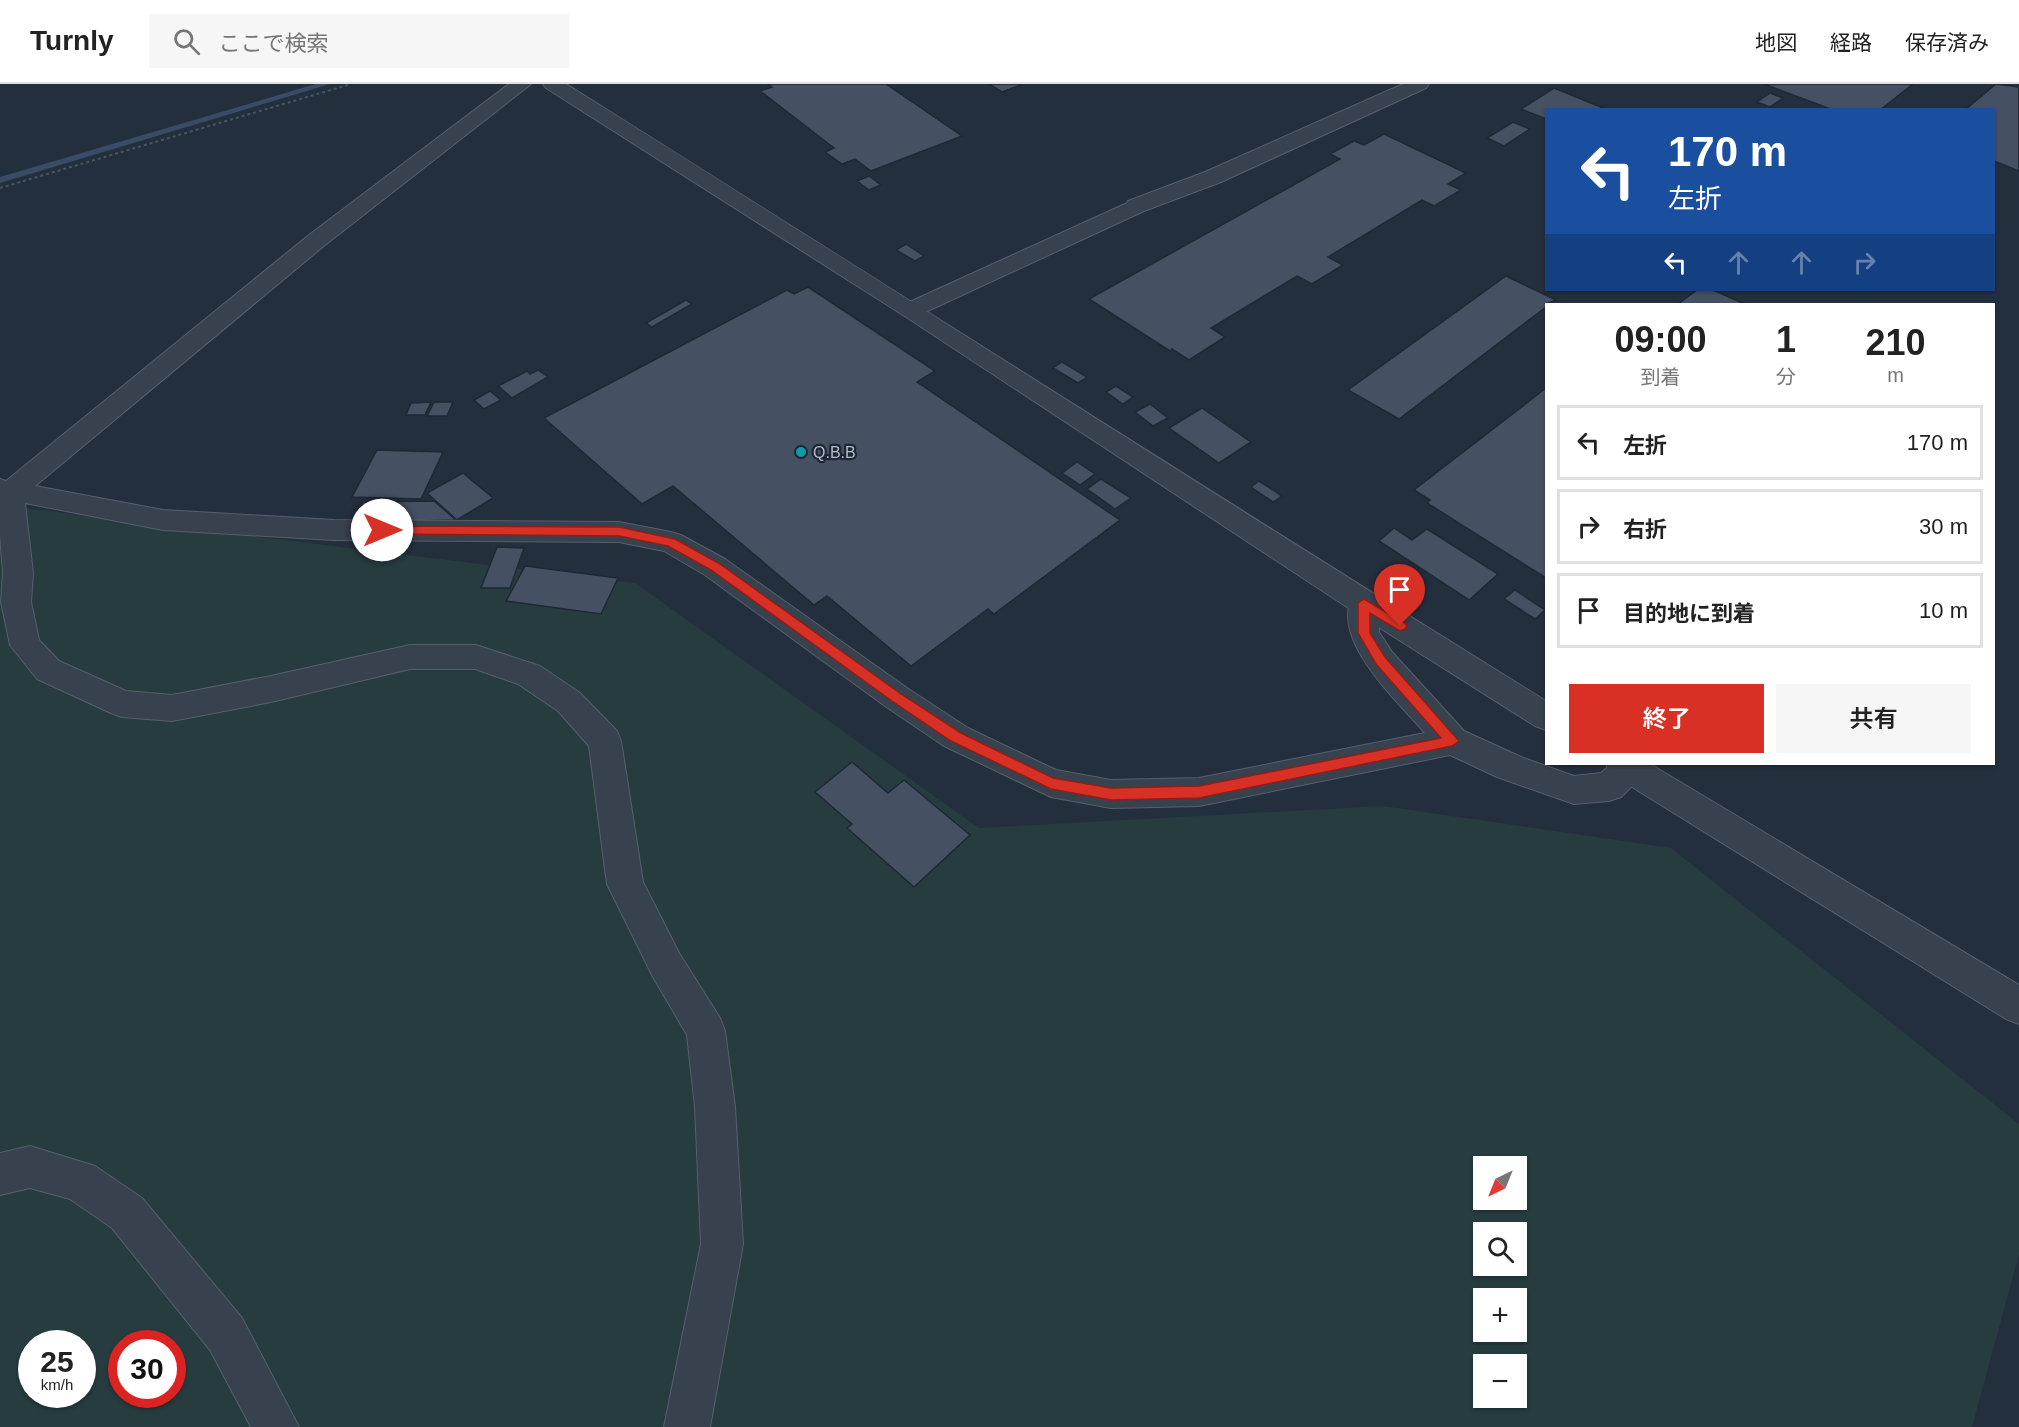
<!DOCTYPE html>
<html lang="ja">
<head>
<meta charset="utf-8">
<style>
	:root { --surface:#fff; --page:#f6f6f6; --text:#222; --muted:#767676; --line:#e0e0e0; --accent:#d93025 }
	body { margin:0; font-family:Arial,"Noto Sans JP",sans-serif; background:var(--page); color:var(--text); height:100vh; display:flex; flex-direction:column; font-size:22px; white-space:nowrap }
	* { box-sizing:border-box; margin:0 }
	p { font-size:20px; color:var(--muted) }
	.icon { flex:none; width:33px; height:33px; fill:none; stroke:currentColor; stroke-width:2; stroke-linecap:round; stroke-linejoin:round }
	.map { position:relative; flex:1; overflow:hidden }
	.drawer { position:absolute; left:1545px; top:219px; width:450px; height:462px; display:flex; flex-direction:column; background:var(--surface); border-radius:0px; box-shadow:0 2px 4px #0004 }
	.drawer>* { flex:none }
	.top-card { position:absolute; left:1545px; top:24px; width:450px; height:183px; border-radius:0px; box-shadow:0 2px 4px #0004; background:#1a4fa0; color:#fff; overflow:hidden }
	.needle { width:39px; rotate:223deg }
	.tools { position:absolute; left:1473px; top:1072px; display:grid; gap:12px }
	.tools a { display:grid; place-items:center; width:54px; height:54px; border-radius:0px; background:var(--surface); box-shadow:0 2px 4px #0004; font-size:30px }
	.speed { position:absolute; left:18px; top:1246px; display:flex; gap:12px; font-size:30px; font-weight:700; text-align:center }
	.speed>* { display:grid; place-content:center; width:78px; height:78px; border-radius:50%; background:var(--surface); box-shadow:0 2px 4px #0004; line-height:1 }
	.speed small { font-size:15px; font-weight:400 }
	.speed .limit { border:9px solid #d22; background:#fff; color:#111 }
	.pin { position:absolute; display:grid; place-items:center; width:51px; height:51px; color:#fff; margin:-62px -26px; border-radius:50% 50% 50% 0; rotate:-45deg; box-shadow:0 0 6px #0007 }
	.pin .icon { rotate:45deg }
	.me { position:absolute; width:66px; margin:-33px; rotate:90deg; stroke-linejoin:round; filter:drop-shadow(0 0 4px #0008) }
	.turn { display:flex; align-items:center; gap:21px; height:126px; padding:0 24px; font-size:27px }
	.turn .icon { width:78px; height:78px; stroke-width:2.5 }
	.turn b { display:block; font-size:42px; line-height:51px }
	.lanes { display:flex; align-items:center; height:57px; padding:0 24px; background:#0003; justify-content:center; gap:30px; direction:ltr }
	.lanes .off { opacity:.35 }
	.eta { display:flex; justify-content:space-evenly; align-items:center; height:102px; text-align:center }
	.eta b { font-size:36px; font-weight:600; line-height:42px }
	.primary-button { display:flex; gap:12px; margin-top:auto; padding:12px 24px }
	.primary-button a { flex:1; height:69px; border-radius:0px; background:var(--accent); color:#fff; font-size:24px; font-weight:600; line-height:69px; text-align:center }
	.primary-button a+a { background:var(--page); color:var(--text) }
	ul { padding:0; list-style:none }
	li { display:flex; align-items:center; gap:18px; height:75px; margin:0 12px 9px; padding:0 12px; border:3px solid var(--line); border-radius:0px }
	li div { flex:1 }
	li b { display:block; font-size:22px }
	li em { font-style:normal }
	header { display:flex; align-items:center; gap:36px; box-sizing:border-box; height:84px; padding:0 30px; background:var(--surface); border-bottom:2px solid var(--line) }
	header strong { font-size:28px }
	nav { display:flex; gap:33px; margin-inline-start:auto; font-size:21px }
	.search { width:420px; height:54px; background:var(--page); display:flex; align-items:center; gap:15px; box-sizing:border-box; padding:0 21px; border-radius:0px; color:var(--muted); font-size:22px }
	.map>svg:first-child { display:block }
</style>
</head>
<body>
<header>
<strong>Turnly</strong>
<div class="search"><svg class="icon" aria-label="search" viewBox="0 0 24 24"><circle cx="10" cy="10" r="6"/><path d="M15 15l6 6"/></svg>ここで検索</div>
<nav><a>地図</a><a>経路</a><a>保存済み</a></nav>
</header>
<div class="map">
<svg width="2019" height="1343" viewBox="0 0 2019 1343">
	<rect width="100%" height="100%" fill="#242f3e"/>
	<!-- green -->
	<path fill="#263c3f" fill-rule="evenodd" d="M0 421 635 499 979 744 1383 722 1671 764 2019 1040V1170L1972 1343H0ZM1484 1083H1516V1116H1484ZM1484 1149H1516V1182H1484ZM1484 1215H1516V1248H1484ZM32 1260H82V1311H32ZM122 1260H172V1311H122ZM1484 1281H1516V1314H1484Z"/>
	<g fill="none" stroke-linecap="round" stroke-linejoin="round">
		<!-- stream -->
		<path fill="#394c67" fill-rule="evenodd" d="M316 0H330L0 99V93Z"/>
	</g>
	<!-- building -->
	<path fill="#455162" stroke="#1f2835" stroke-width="1.5" d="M767 0H886L962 52 871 87 855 75 842 80 825 68 834 64 760 7 772 3Z
		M989 0H1020L1021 1 1002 8Z
		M1764 0H1913L1880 26H1833Z
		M1996 0 2019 3V87L1994 77V26H1965Z
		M1554 4 1608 26H1546V35L1521 25Z
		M1770 9 1783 14 1770 23 1757 18Z
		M1513 38 1530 45 1504 62 1487 54Z
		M1384 50 1466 89 1448 100 1461 106 1434 122 1422 116 1328 173 1343 181 1312 200 1297 192 1211 244 1225 253 1189 276 1172 265 1170 267 1089 215 1340 75 1330 70 1354 57 1364 61Z
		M869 92 881 101 869 106 857 97Z
		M906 160 924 172 915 177 896 166Z
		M1506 192 1556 216 1546 220V223L1399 335 1348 306Z
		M808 203 935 287 917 298 1120 436 994 530 988 525 911 582 827 512 814 521 673 402 642 420 544 334 787 206 794 210Z
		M1697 206H1713L1745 220H1678Z
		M686 216 692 220 652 243 646 239Z
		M1062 278 1087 293 1078 299 1053 284Z
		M538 286 548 293 512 314 498 302 527 287 530 290Z
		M1116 302 1133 313 1123 320 1106 308Z
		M1546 304V494L1427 419 1430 416 1414 406Z
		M490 307 501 316 484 325 474 316Z
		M431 318 425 331H406L411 319Z
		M434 318H453L447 332H427Z
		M1150 320 1168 334 1153 342 1135 328Z
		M1202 324 1251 358 1219 379 1169 344Z
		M377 366 443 368 421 415 352 413Z
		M1077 378 1095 390 1080 401 1062 389Z
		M463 389 493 414 457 436 427 409Z
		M1101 395 1131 414 1115 425 1087 405Z
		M1259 397 1282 412 1273 418 1251 403Z
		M434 417 456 436 355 438 363 418Z
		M1394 444 1412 456 1427 445 1498 490 1469 516 1379 457Z
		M497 463 524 464 510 504H481Z
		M525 482 618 494 601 530 506 517Z
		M1515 506 1545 526 1535 535 1504 515Z
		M852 678 888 709 904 696 970 751 914 803 847 744 852 740 815 708Z"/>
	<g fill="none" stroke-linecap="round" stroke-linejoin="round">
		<!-- minor casing -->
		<g stroke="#565f6c" stroke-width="2">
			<path id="minor" d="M509 0H531L325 161 35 402 163 426 334 436 619 438 671 448 681 451 725 475 907 604 968 644 1056 686 1111 696 1199 694 1425 649C1398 617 1329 556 1353 511L1364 508 1375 511 1379 519V548L1392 568 1464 647 1521 673 1574 692 1601 689 1611 680H1644L1646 683 1641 693 1621 713 1609 717 1574 720 1497 693 1450 671 1199 722 1111 724 1051 713 944 662 885 622 705 491 664 467 619 458 334 456 163 446 25 419 33 489 31 518 39 556 59 577 126 607 172 611 271 592 410 561H476L540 582 580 609 617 647 621 657 643 798 679 869 720 934 725 947 735 1023 743 1160 710 1343H664L701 1160 695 1023 687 951 653 893 607 800 589 662 558 627 518 600 475 585H410L271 618 172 637 122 633 111 629 37 595 10 561 1 518 3 489 0 451V395L6 397 309 151Z
				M1136 115 1144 117 1147 122 1144 127 919 231 911 233 903 231 899 226 903 221Z
				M30 1062 95 1082 142 1114 242 1234 299 1343H251L210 1266 112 1144 70 1115 30 1104 0 1111V1069Z"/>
		</g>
		<!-- tertiary casing -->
		<g stroke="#565f6c" stroke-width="2">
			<path id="tertiary" d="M543 0H566C894 205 1218 414 1546 617V646L1535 642 1353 527 903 231 546 4Z
				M1403 0H1429L1426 4 1221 98 1144 127 1136 129 1128 127 1125 122 1128 117 1205 88Z
				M1606 680H1650L2019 901V940L2006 935 1611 690Z"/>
		</g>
		<!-- path -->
		<path stroke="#44595c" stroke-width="2" stroke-dasharray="3 3" stroke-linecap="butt" d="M0 104 351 0"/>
		<!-- minor -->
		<use href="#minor" fill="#38414e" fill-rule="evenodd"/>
		<!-- tertiary -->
		<use href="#tertiary" fill="#38414e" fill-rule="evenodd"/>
	</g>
	<!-- route -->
	<path fill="#d93025" stroke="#8d1f18" stroke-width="1.5" d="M382 442 619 443 675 455 720 480 901 610 961 649 1053 694 1111 704 1199 702 1441 654 1376 580 1358 549V519L1364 515 1405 539 1407 542 1405 545 1400 547 1370 529V549L1385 573 1459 657 1452 662 1199 714 1111 716 1051 705 951 657 892 617 711 486 668 462 619 452 382 450 376 446Z"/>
	<!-- markers -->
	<circle fill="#0f9aa8" stroke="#1d2633" stroke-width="2" cx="801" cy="368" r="6"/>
	<g text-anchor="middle" stroke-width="4.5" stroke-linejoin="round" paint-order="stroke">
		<!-- poi labels -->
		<g font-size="16" fill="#b4bcc9" stroke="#1d2633" text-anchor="start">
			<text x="813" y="374">Q.B.B</text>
		</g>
	</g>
</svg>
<div class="tools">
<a><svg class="needle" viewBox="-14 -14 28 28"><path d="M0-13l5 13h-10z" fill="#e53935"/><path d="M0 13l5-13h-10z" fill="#767676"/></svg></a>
<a><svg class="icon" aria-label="search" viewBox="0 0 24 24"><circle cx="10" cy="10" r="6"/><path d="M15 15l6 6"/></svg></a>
<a>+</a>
<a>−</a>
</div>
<div class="speed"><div>25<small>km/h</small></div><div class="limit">30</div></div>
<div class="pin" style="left:1400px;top:542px;background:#d93025"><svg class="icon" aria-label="arrive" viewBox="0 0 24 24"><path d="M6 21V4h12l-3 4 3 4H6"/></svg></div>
<svg class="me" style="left:382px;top:446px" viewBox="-20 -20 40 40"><circle r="19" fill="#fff"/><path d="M0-13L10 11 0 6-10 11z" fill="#d93025"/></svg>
<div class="top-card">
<div class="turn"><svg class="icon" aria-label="left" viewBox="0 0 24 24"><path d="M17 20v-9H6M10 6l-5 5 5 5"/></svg><div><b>170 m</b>左折</div></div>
<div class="lanes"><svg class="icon" aria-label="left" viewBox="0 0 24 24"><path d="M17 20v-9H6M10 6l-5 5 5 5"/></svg><svg class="icon off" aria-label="ahead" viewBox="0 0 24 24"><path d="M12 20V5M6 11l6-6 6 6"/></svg><svg class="icon off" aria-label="ahead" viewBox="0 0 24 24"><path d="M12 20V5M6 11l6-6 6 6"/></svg><svg class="icon off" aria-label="right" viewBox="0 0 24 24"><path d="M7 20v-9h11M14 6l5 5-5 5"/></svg></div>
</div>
<section class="drawer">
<div class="eta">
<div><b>09:00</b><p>到着</p></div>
<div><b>1</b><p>分</p></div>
<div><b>210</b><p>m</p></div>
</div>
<ul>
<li><svg class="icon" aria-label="left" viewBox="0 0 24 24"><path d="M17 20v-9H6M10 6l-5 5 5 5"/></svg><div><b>左折</b></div><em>170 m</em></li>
<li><svg class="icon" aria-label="right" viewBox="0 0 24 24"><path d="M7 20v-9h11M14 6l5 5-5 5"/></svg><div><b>右折</b></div><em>30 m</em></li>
<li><svg class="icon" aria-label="arrive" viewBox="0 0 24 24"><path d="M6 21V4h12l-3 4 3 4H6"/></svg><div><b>目的地に到着</b></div><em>10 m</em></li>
</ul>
<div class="primary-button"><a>終了</a><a>共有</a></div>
</section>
</div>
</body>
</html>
